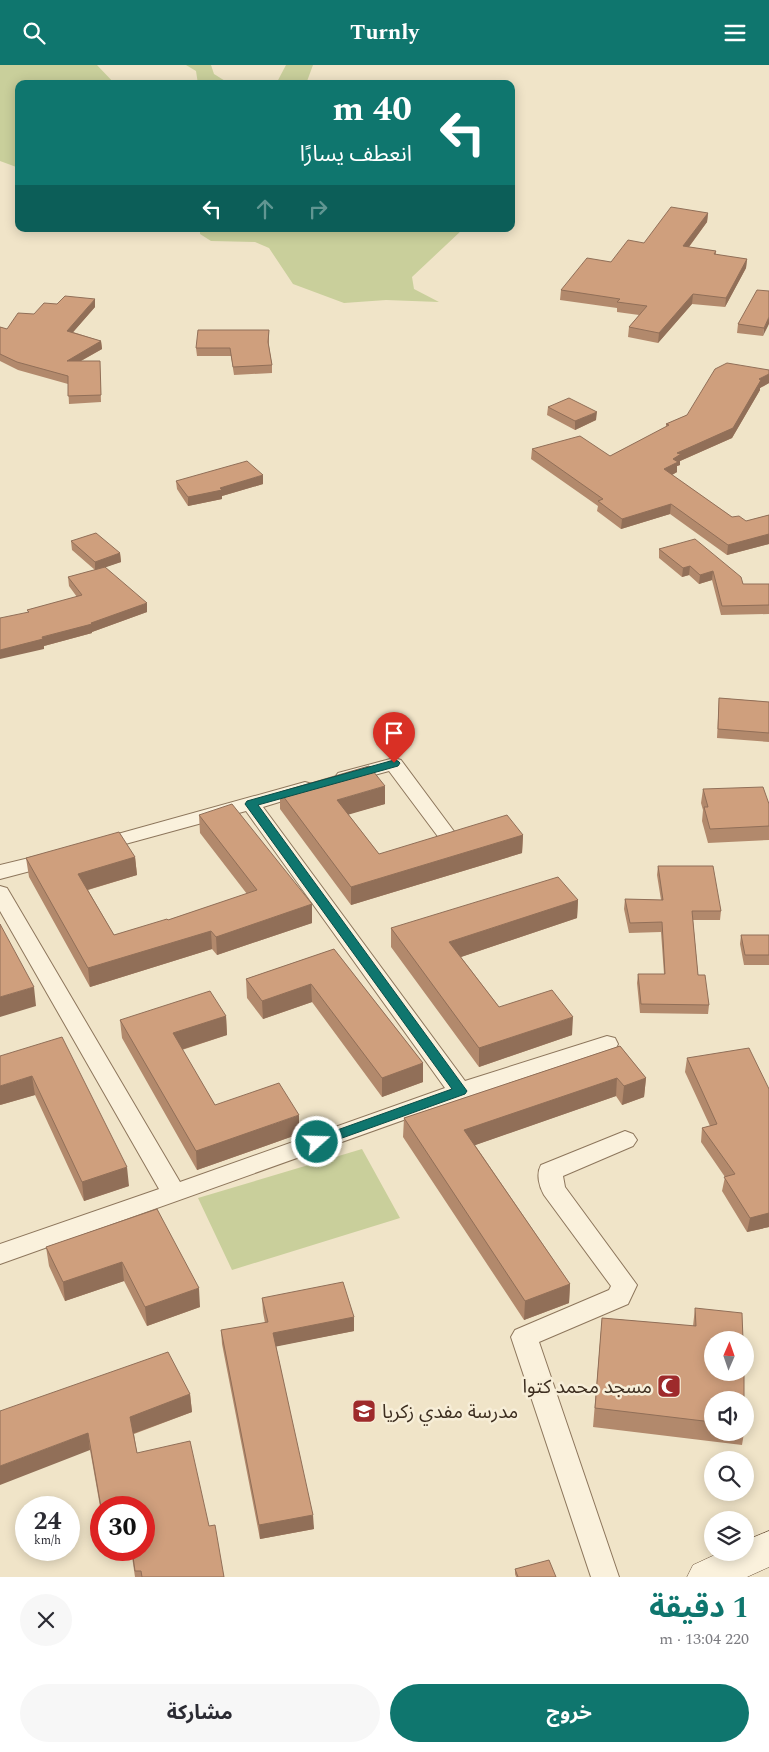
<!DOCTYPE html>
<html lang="ar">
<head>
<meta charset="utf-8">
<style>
	:root { --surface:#fff; --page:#f7f7f7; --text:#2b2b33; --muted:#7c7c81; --accent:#0f766e }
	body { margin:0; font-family:Spectral,"Noto Sans Arabic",serif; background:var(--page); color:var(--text); direction:rtl; height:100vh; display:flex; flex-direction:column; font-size:19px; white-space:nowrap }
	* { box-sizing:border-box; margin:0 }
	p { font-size:16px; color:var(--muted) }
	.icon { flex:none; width:28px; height:28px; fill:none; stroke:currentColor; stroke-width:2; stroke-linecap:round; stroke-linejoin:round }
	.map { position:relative; height:1512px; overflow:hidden; direction:ltr }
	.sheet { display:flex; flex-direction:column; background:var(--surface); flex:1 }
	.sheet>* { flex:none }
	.banner { position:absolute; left:15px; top:15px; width:500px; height:152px; border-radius:10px; box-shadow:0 2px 12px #0003; direction:rtl; background:#0f766e; color:#fff; overflow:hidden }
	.needle { width:32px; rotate:2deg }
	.tools { position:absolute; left:704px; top:1266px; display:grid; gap:10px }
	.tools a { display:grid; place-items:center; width:50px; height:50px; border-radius:50%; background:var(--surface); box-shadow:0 2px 12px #0003; font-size:25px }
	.speed { position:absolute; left:15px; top:1431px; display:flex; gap:10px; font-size:25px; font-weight:700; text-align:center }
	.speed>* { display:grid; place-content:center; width:65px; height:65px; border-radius:50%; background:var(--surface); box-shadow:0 2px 12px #0003; line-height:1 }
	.speed small { font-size:12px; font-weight:400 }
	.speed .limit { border:8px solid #d22; background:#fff; color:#111 }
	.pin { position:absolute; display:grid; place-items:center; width:42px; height:42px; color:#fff; margin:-51px -21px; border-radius:50% 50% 50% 0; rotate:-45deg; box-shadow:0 0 5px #0007 }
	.pin .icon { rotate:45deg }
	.me { position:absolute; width:55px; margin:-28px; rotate:70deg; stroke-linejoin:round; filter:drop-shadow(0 0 4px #0008) }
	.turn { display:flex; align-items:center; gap:18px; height:105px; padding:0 20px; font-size:22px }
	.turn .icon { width:65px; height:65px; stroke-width:2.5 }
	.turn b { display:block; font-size:35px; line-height:42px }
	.lanes { display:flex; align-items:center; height:48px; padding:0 20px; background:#0003; justify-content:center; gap:25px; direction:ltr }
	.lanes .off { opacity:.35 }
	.round { display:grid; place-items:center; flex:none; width:52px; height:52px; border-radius:26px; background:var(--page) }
	.headline { display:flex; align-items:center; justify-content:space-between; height:85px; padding:0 20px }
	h1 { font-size:30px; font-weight:700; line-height:38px; color:var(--accent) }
	.action { display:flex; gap:10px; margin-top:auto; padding:10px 20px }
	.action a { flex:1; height:58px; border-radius:30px; background:var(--accent); color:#fff; font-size:20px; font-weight:700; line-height:58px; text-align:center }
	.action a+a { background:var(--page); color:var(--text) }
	header { display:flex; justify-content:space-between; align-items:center; height:65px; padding:0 20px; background:var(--accent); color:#fff; font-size:22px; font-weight:700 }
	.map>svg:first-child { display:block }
</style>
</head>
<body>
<header><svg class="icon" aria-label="menu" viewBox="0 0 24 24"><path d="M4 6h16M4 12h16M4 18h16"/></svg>Turnly<svg class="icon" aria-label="search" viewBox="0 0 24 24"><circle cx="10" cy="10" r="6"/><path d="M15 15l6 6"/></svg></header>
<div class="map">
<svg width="769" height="1512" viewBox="0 0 769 1512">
	<rect width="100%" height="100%" fill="#f0e4c8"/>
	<!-- green -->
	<path fill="#c9cf9b" d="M0 0H97L115 19H19V103L0 96Z
		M186 0H211L214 9 230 19H198L196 6Z
		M286 0H313L306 19H276Z
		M200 164H461L462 165 412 212 414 224 439 237 386 235 344 238 293 219 269 183 255 177 211 176 200 169Z
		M362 1084 400 1153 232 1205 198 1133Z"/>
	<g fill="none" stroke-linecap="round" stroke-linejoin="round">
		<!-- street casing -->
		<g stroke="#8d765c" stroke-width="2">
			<path id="street" d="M394 693 401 695 453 765 456 769 453 773 446 775 439 773 389 706 345 718 338 716 335 712 338 708Z
				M305 717 312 719 315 723 312 727 263 742 465 1016 607 971 615 973 618 979 615 985 468 1032 0 1199V1179L159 1124 0 846V821L7 823 10 828 180 1117 445 1023 246 746 96 787 89 785 86 781 89 777Z
				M54 787 61 788 64 793 61 798 0 814V800Z
				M625 1066 633 1069 637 1075 633 1081 563 1111 565 1122 637 1220 628 1239 539 1277 619 1512H591L511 1272 515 1265 609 1225 611 1221 544 1130C539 1121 536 1109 541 1100Z"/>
		</g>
		<!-- secondary casing -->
		<g stroke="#6f573f" stroke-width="1">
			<path id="secondary" d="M769 1466V1502L747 1512H687L693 1500 719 1488H745V1476Z"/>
		</g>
		<!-- street -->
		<use href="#street" fill="#faf1dc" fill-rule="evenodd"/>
		<!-- secondary -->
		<use href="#secondary" fill="#faf1dc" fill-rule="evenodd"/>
	</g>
	<!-- wall -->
	<path fill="#b2896c" d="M708 148 707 157 689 182 716 186V190L747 194 746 203 725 242 692 239 658 278 628 272 629 262 639 250 617 247V243L560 235 561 225 644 178Z
		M769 226 763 271 737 268 738 259Z
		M57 239 95 242 73 267 101 276 102 284 81 296 100 303 101 337 69 339 68 319 18 305 0 296V262L7 264 34 249Z
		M269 265V281L272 300V308L234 310 231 291H197L196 283Z
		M769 305V318L760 323V325L732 373 680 396V400L677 401V407L672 410 732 452 746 456 769 450V479L727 490 670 449 621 464 597 446 598 441 531 394 532 384 610 391 666 362V359L687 350Z
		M548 342 596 355 575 365 547 350Z
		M176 416 263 419 222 431V434L188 441 177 424Z
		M71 476 120 488 121 497 105 502 147 547 92 567V568L44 581V584L28 547 27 545 77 532 69 521 68 512 95 505 72 485Z
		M659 484 743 519H769V549L721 550 712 515 699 519 689 510 682 512 659 493Z
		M719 633 769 637V677L717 673Z
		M703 724 769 739V775L708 778 702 756 703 745 701 738Z
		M280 727 385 739 348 749 379 789 523 770 522 788 351 840 280 744Z
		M199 750 312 839V858L217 890 212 884 90 922 29 812 26 793 135 792 137 810 88 825 114 870 168 855 247 829 200 768Z
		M658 801 721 846 720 855H693L698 910 709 940 708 949 640 948 637 918 638 909H664L661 867 629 868 624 844 625 834 661 835 657 810Z
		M578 835 577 853 461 892 499 942 572 970 479 1002 391 882V863Z
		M741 870H769V900H744L740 879Z
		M334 884 423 998V1017L382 1032 312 937 263 954 247 933 246 914Z
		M226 951 227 970 182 985 215 1040 299 1069 197 1105 122 973 120 955Z
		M62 972 129 1121 84 1136 35 1030 0 1040Z
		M620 981 646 1013 644 1032 622 1040 616 1031 475 1080 570 1219 569 1238 524 1255 403 1072 404 1053Z
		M687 993 769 1024V1162L747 1167 722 1126 725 1112 701 1077 702 1063 710 1061 685 1007Z
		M157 1144 200 1242 147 1261 124 1216 65 1236 49 1201 46 1182Z
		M262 1233 354 1252V1266L276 1281 314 1464 260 1474 222 1279 221 1265 265 1258 263 1247Z
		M695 1243 712 1335V1368H744L742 1380 593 1362 602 1253 693 1261Z
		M190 1329 192 1347 134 1369 137 1388 209 1461 224 1512H135L131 1485H144V1442H101V1447L90 1385 0 1346Z
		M515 1504 556 1512H516L515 1509Z"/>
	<!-- shaded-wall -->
	<path fill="#916f58" d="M708 148 707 157 682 191 683 181Z
		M747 194 746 203 725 242 726 233Z
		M693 229 692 239 658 278 659 268Z
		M95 234V242L68 273 67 266Z
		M769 252V259L763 271 764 263Z
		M101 276 102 284 68 303 67 296Z
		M769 309V318L760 323V325L732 373 680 396V400L677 401V407L663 415 664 404 677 388 759 314Z
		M597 347 596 355 575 365V356Z
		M263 410V419L222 431V434L188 441V432Z
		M671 439 670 449 621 464 622 454Z
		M769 469V479L727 490 728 480Z
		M120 488 121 497 95 506V497Z
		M690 501 689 510 682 512 683 503Z
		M713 506 712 515 699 519 700 510Z
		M147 538V547L92 567V568L44 581V584L0 594V585L91 558Z
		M385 721V739L337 753V735Z
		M523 770 522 788 351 840V822Z
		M135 792 137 810 80 827 78 809Z
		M578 835 577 853 449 896V877Z
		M312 839V858L217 890 216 872Z
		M211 866 212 884 90 922 88 903Z
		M311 919 312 937 263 954 262 936Z
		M34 922 36 941 0 952V932Z
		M226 951 227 970 174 987 173 968Z
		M573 952 572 970 479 1002V983Z
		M423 998V1017L382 1032V1013Z
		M32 1011 35 1030 0 1040V1021Z
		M617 1013 616 1031 464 1084V1065Z
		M646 1013 644 1032 622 1040 624 1021Z
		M299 1050V1069L197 1105 196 1086Z
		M127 1102 129 1121 84 1136 82 1117Z
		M769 1148V1162L747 1167 750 1153Z
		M122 1197 124 1216 65 1236 63 1217Z
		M570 1219 569 1238 524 1255 525 1236Z
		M199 1223 200 1242 147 1261 145 1242Z
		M354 1252V1266L274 1282 273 1268Z
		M190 1329 192 1347 132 1369 130 1352Z
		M88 1368 90 1385 0 1420V1401Z
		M313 1450 314 1464 260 1474 259 1460Z"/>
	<!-- building -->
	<path fill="#cf9f7d" stroke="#916f58" d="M671 142 708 148 683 181 716 186 714 189 747 194 726 233 693 229 659 268 629 262 647 241 617 237 620 234 561 225 587 193 611 197 628 175 644 178Z
		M757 225 769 226V252L764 263 738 259Z
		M65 231 95 234 67 266 101 276 67 296H100L101 330 68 331V311L17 297 0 289V262L7 264 18 248 34 249 44 238 57 239Z
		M198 265H269L268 277 272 300 233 302 230 283H196Z
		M727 298 769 305V309L759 314 761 315 733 363 677 388 681 389 673 394 678 397 664 404 732 452 739 451 746 456 769 450V469L728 480 671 439 622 454 598 436 603 434 532 384 580 371 610 391 669 360 666 359 687 350 715 304Z
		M569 333 597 347 575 356 548 342Z
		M247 396 263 410 220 423 222 425 188 432 176 416Z
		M96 468 120 488 95 497 71 476Z
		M695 474 741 512 743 519H769V540L722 541 713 506 700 510 690 501 683 503 659 484Z
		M105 502 147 538 91 558 92 559 42 572 43 574 0 585V553L29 547 27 545 82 530 68 512Z
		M719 633 769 637V668L718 664Z
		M369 701 385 721 337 735 379 789 507 750 523 770 351 822 280 727Z
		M763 722 769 739V761L710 764 704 742H708L703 724Z
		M232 739 312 839 216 872 211 866 88 903 26 793 119 767 135 792 78 809 114 870 167 854 168 855 257 825 199 750Z
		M658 801H713L721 846H692L698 910H705L709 940 641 939 638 909H665L662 857 630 858 625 834 663 835Z
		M558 812 578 835 449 877 499 942 552 925 573 952 479 983 391 863Z
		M0 859 34 922 0 932Z
		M741 870H769V890H745Z
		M334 884 423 998 382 1013 311 919 262 936 246 914Z
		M210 926 226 951 173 968 215 1040 279 1018 299 1050 196 1086 120 955Z
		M62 972 127 1102 82 1117 32 1011 0 1021V991Z
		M620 981 646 1013 624 1021 617 1013 464 1065 570 1219 525 1236 404 1053Z
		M749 983 769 1024V1148L750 1153 724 1112 735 1109 702 1063 717 1059 687 993Z
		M157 1144 199 1223 145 1242 122 1197 63 1217 46 1182Z
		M343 1217 354 1252 273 1268 313 1450 259 1460 221 1265 268 1257 262 1233Z
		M695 1243 742 1248 743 1275H712V1308H744V1335H712V1357L595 1343 602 1253 696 1261Z
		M168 1287 190 1329 130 1352 137 1388 190 1376 209 1461 215 1460 224 1512H142L141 1506H135L132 1485H144V1442H101L88 1368 0 1401V1346Z
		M549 1495 556 1512H518L515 1504Z"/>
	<!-- route -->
	<path fill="#0f766e" stroke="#0a4d48" d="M394 695 398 696 400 698 398 701 258 740 467 1026 465 1029 317 1082 312 1080 311 1077 312 1074 452 1024 245 739 247 736Z"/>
	<!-- icons -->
	<defs>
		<g id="mosque-square" transform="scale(1.25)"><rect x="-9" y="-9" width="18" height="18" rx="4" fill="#9e2a2b" stroke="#f7eed8"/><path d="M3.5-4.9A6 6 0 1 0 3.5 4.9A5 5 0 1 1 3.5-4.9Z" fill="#fff"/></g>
		<g id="school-square" transform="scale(1.25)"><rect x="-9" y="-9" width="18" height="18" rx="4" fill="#9e2a2b" stroke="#f7eed8"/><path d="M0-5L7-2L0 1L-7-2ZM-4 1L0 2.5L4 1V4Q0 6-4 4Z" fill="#fff"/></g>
	</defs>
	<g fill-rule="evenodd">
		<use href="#mosque-square" x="669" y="1321"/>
		<use href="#school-square" x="364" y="1346"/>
	</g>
	<g text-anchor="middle" stroke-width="5" stroke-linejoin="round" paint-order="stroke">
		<!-- near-poi labels -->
		<g font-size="19" fill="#3d2e20" stroke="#f7eed8" text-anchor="end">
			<text x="652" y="1328">مسجد محمد كتوا</text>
			<text x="382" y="1353" text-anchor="start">مدرسة مفدي زكريا</text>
		</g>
	</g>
</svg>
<div class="tools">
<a><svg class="needle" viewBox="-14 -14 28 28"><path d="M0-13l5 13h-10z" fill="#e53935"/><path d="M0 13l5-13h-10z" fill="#7c7c81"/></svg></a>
<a><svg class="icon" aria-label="sound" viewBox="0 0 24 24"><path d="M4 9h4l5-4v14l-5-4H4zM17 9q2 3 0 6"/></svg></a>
<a><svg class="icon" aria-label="search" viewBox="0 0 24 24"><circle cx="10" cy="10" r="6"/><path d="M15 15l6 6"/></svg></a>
<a><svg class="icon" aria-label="layers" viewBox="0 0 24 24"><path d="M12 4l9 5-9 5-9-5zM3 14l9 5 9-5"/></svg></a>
</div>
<div class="speed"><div>24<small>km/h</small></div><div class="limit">30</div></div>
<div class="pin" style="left:394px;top:698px;background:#d93025"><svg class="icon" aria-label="arrive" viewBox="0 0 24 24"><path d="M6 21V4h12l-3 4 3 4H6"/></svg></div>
<svg class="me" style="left:317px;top:1077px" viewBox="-20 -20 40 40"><circle r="17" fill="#0f766e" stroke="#fff" stroke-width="3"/><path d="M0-11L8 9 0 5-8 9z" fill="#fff"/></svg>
<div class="banner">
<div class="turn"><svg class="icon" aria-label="left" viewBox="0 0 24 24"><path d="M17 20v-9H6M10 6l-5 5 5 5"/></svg><div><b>40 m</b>انعطف يسارًا</div></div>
<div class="lanes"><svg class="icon" aria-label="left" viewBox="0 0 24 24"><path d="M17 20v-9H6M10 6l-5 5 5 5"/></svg><svg class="icon off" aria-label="ahead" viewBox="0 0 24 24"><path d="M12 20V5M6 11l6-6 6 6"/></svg><svg class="icon off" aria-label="right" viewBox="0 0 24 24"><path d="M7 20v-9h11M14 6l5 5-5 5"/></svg></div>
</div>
</div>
<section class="sheet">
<div class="headline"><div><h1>1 دقيقة</h1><p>220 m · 13:04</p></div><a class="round"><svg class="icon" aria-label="close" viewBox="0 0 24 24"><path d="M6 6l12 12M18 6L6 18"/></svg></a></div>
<div class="action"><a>خروج</a><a>مشاركة</a></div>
</section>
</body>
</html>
